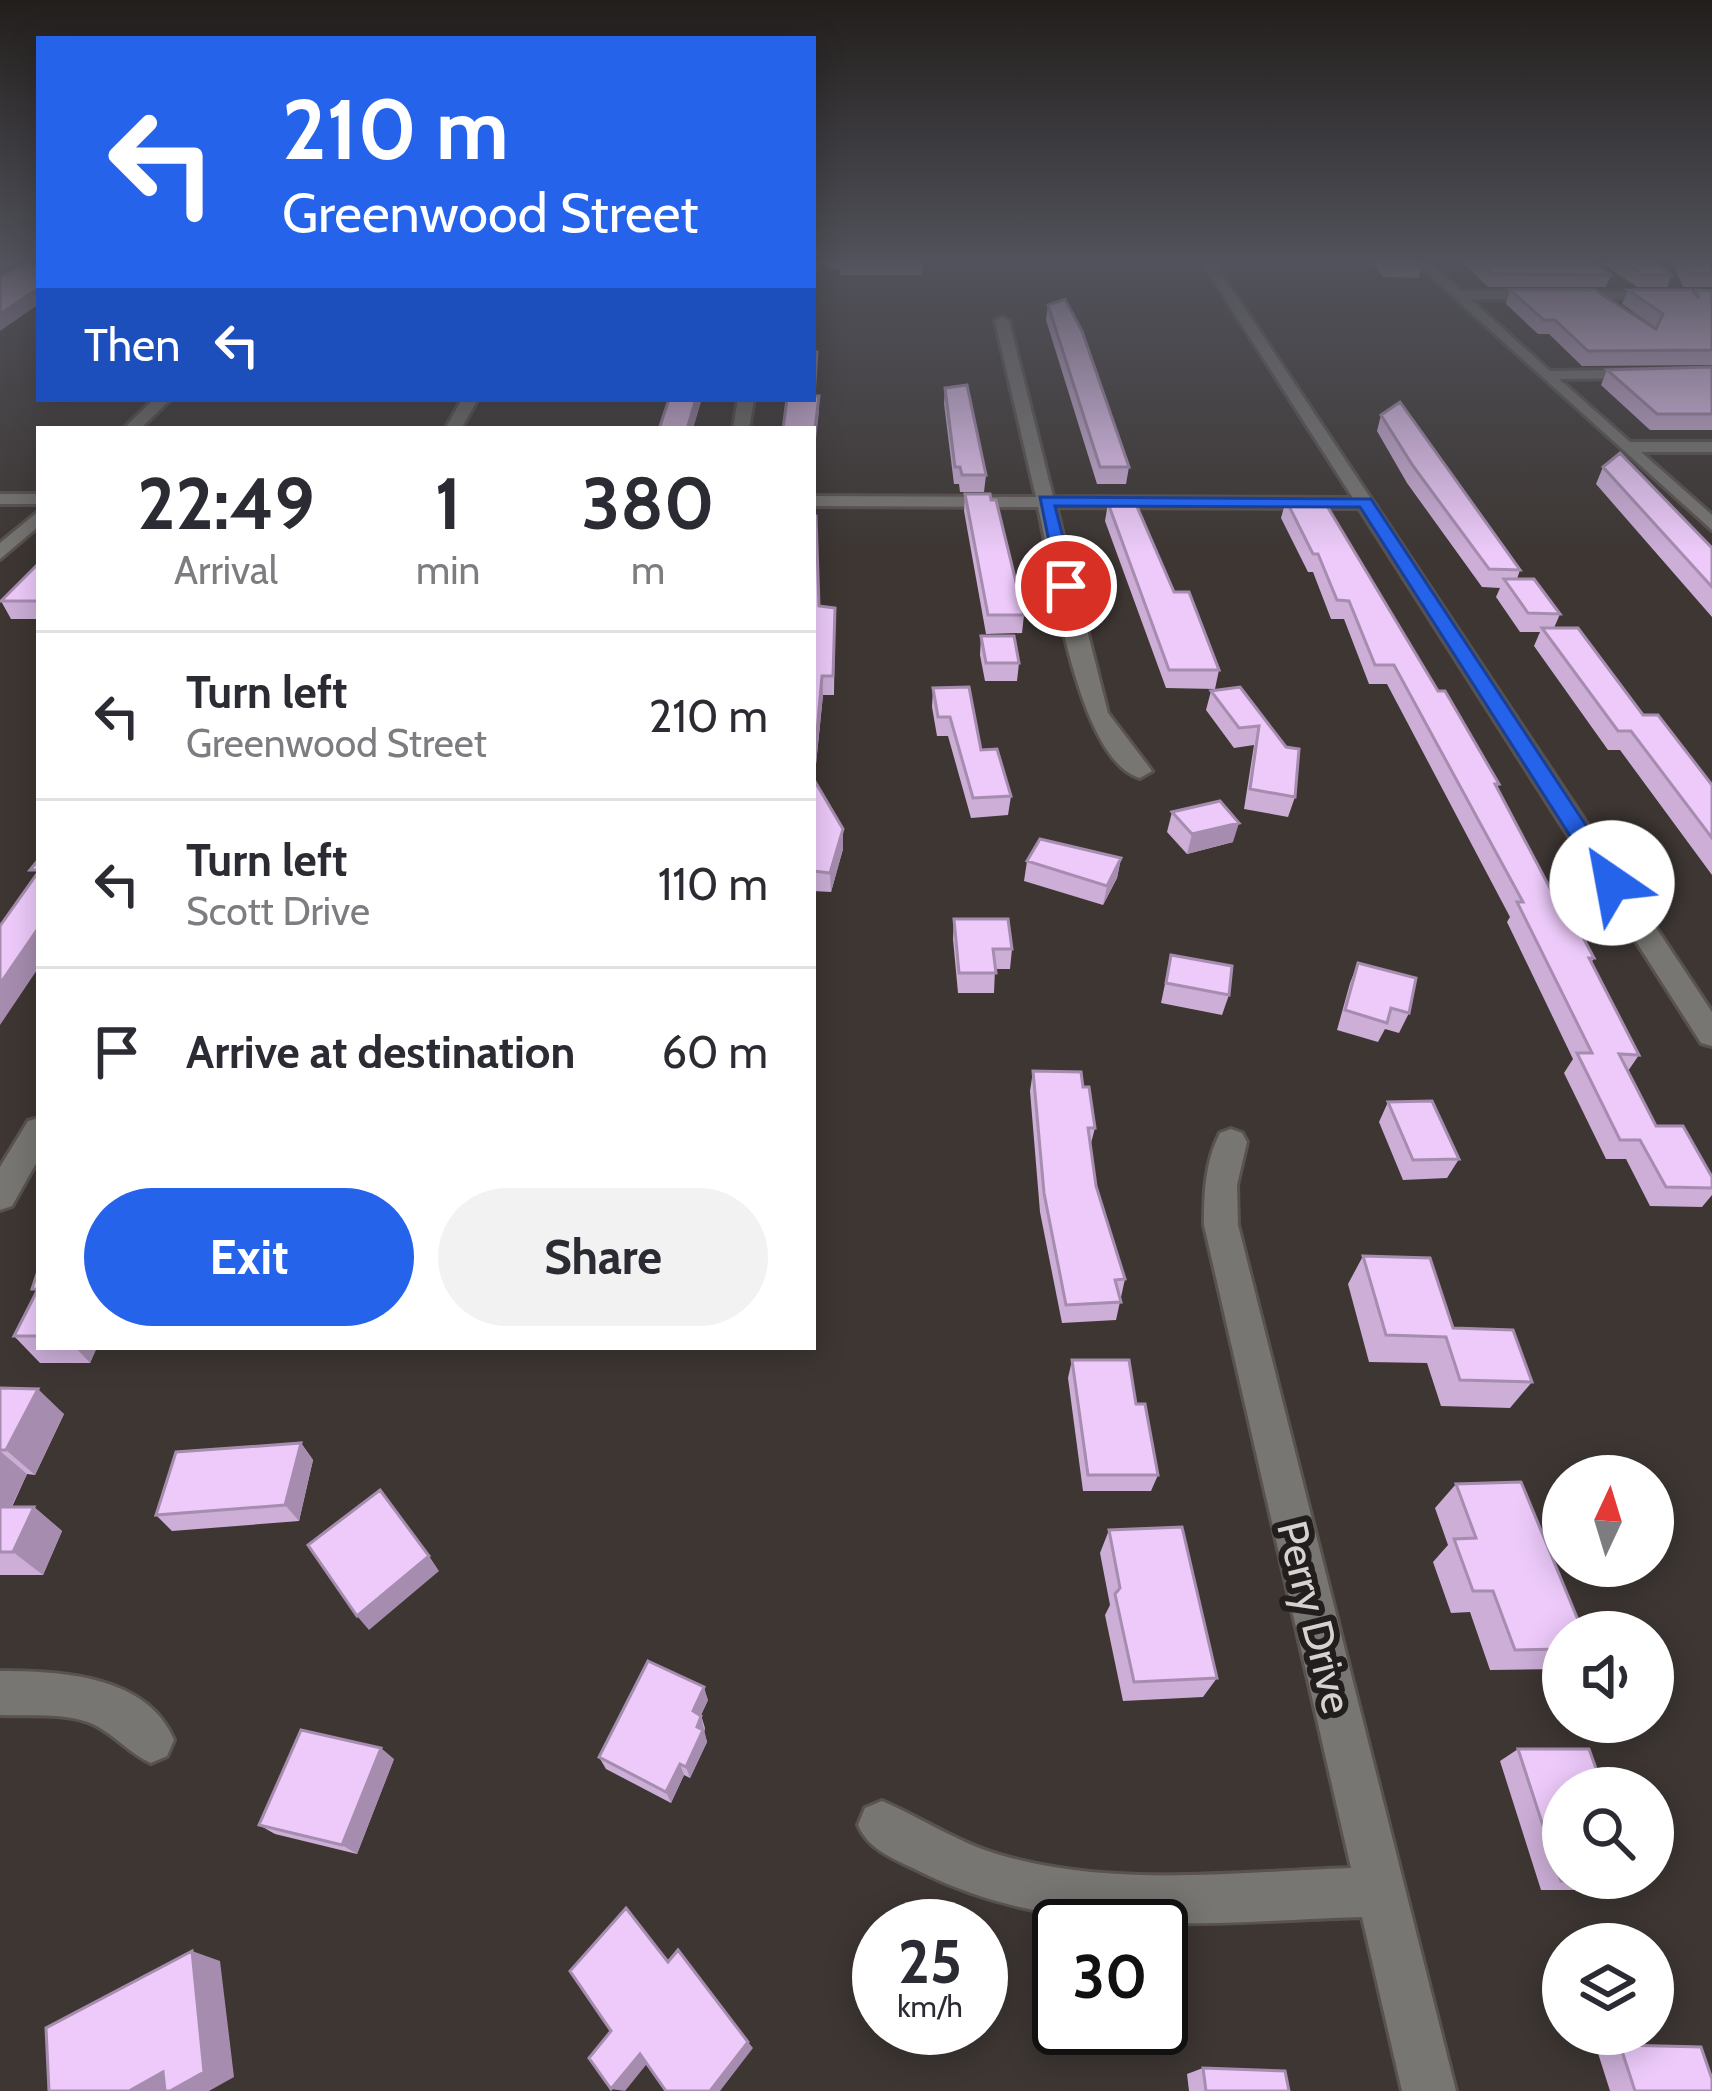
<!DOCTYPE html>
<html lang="en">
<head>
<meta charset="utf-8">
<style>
	:root { --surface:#fff; --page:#f2f2f3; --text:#2b2b33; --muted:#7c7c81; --line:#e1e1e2; --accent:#2563eb }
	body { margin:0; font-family:Cabin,sans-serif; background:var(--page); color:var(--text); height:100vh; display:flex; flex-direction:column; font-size:45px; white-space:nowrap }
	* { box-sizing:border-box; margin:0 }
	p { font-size:39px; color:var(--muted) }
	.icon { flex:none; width:66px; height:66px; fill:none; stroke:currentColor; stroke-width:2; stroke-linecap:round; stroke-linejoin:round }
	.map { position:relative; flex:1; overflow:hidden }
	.panel { position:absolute; left:36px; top:426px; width:780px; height:924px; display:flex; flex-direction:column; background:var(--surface); border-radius:0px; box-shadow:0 6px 30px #0003 }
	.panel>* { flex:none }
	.top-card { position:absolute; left:36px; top:36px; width:780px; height:366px; border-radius:0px; box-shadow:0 6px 30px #0003; background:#2563eb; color:#fff; overflow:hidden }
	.needle { width:78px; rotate:4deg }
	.fabs { position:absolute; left:1542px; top:1455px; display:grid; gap:24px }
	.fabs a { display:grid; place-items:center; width:132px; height:132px; border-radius:50%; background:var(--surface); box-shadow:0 6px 30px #0003; font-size:60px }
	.speed { position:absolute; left:852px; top:1899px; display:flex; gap:24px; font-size:60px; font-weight:700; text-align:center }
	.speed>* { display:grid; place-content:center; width:156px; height:156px; border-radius:50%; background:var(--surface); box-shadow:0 6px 30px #0003; line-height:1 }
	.speed small { font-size:30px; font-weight:400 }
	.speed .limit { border:6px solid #111; border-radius:18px; background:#fff; color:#111 }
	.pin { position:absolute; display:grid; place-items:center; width:102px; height:102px; color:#fff; margin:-51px; border:6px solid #fff; border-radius:50%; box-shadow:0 3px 12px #0007 }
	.me { position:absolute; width:132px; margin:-66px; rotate:327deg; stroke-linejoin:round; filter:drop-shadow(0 0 9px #0008) }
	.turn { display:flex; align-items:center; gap:42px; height:252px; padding:0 48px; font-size:54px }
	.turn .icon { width:156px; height:156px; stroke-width:2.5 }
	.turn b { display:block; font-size:84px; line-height:102px }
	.then { display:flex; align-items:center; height:114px; padding:0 48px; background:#0003; gap:24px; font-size:45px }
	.eta { display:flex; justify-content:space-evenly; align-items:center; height:204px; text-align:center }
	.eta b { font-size:72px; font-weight:800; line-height:84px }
	.primary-button { display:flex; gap:24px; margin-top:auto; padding:24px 48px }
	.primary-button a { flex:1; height:138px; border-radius:72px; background:var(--accent); color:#fff; font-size:48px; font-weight:800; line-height:138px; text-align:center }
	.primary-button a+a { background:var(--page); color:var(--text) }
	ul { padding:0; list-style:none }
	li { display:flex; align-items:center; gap:36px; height:168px; padding:0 48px; border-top:3px solid var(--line) }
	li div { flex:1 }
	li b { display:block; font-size:45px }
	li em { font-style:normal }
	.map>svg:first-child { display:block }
</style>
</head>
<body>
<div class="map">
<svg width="1712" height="2091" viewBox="0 0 1712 2091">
	<rect width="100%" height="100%" fill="#3d3633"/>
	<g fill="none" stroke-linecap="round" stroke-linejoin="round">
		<!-- minor casing -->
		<g stroke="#59524f" stroke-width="6">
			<path id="minor" d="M1201 261H1213L1712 1012V1046L1701 1043 1359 508 1056 507 1108 713 1152 771 1140 778C1076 760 1052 566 1038 507L813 506V496L1036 497 995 321 1002 317 1009 321 1053 497 1353 498Z
				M1414 261H1428L1461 291 1712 292V300L1470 299 1550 371 1712 369V377L1559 379 1630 442H1712V452H1641L1712 515V530Z
				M154 399H171L140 429H123Z
				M462 399H478L461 429H445Z
				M738 399H754L749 429H733Z
				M0 494H39V504H0Z
				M39 511V526L0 559V543Z
				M39 1118V1158L12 1206 0 1210V1167L28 1121Z
				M1231 1129 1242 1133 1247 1142 1237 1185 1238 1225 1456 2091H1402L1362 1917C1213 1922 1060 1941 921 1872 897 1860 869 1851 858 1825L865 1808 882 1801C922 1818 958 1843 1000 1855 1113 1888 1236 1872 1351 1868L1204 1225C1204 1193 1205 1162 1220 1133Z
				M0 1671C60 1671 147 1675 174 1740L167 1756 151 1763C130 1754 116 1736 95 1725 68 1712 30 1716 0 1715Z"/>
		</g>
		<!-- minor -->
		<use href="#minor" fill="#787673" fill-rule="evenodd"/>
	</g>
	<!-- wall -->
	<path fill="#ccaed7" d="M813 261H924L922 275H840V270Z
		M1371 261H1418L1422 266 1419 278 1383 277Z
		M1461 261H1593L1611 275 1606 287H1488Z
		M1599 261H1656L1672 275 1667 287H1637Z
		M1672 261H1712V287H1683Z
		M1510 290 1656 328 1622 304 1628 290 1695 294 1696 290 1712 291V365L1582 366 1549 334H1538L1506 304Z
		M1048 305 1129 467 1126 484H1097L1046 320Z
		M1712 367V430H1650L1601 385 1607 370Z
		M945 388 986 475 984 492H960L959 484H954L944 404Z
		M1381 415 1520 570 1517 579 1560 614 1554 628 1712 785V875L1620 750H1608L1534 646 1540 632H1520L1496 597 1500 588 1482 587 1407 483 1377 431Z
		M1603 467 1712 548V617L1596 484Z
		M965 494 1024 615 1022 633 986 634 964 511Z
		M1286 500 1438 691 1499 784 1497 788 1570 926 1594 958 1591 963 1639 1055 1628 1071 1656 1126 1712 1177V1195L1702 1207 1650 1206 1626 1159H1606L1564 1073 1573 1059 1507 922 1510 917 1387 684H1369L1344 619H1331L1313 572H1308L1281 518Z
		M1108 503 1219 670 1215 689 1166 688 1105 521Z
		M813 516 819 606 835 608 834 695H823L816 764 813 763Z
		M39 563V619H11L1 601Z
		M981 636 1019 663 1017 681H985L980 655Z
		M933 688 981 750 1011 796 1008 815 971 818 948 736H937L932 707Z
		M1211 691 1286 747 1295 797 1288 817 1244 809 1254 745 1234 748 1206 710Z
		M813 778 843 829V849L831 892 813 891Z
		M1172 812 1233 842 1187 854 1167 832Z
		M1121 858 1117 878 1103 905 1024 881 1027 861Z
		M954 919 1012 949 1010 969H995L994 993H958L953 939Z
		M1171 955 1229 995 1222 1015 1161 1003Z
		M1358 963 1409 1013 1399 1033 1385 1029 1378 1042 1337 1030 1350 983Z
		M1033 1071 1083 1087 1095 1128 1090 1147 1096 1186 1125 1279 1116 1320 1062 1323 1040 1212 1030 1091Z
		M1388 1102 1459 1159 1447 1178 1403 1180 1379 1122Z
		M1363 1256 1453 1328 1532 1382 1510 1408 1441 1406 1427 1363 1369 1362 1348 1284Z
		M14 1336H39V1347H97L90 1363H40Z
		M1072 1360 1136 1404 1158 1475 1151 1491H1083L1068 1378Z
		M0 1388 64 1414 35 1475 27 1474 12 1507H34L62 1531 43 1575H0Z
		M301 1443 313 1460 299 1521 172 1531 156 1515Z
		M1456 1484 1563 1632 1562 1669 1490 1670 1470 1612 1451 1613 1433 1562 1448 1545 1435 1508Z
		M1109 1530 1217 1678 1203 1697 1123 1701 1105 1615 1110 1605 1100 1553Z
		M708 1700 701 1715 705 1728 704 1732 707 1742 690 1778 684 1775 671 1803 606 1769 599 1757Z
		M1518 1749 1637 1881 1615 1890H1541L1500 1761Z
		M394 1759 357 1854 275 1834 259 1825Z
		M1620 2045 1712 2091H1610L1597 2050Z
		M1203 2068 1289 2091H1189L1187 2074Z"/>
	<!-- shaded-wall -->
	<path fill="#a68daf" d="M0 261H19L0 274Z
		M39 288V304L0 331V314Z
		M819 396V412L813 466V445Z
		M696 399H700L701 402 693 429H687Z
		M822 676 823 695 816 764V744Z
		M1239 823 1233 842 1187 854 1192 834Z
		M843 829V849L831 892 830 873Z
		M1121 858 1117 878 1103 905 1107 886Z
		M39 927V967L0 1025V984Z
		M75 1347H97L90 1363Z
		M38 1389 64 1414 35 1475 6 1450Z
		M301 1443 313 1460 299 1521 285 1505Z
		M0 1451 27 1474 0 1530Z
		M34 1507 62 1531 43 1575 13 1552Z
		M429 1556 439 1571 369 1630 357 1616Z
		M704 1687 708 1700 697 1724 693 1711Z
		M701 1716 707 1742 690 1778 686 1767 697 1727Z
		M381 1748 394 1759 357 1854 342 1845Z
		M680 1764 684 1775 671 1803 666 1792Z
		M192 1951 220 1961 234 2077 209 2091H129Z
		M748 2042 753 2048 720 2091H710Z
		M640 2054 650 2060 625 2091 611 2089Z"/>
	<!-- building -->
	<path fill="#edcafa" stroke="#a68daf" stroke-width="3" d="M27 261H39V288L0 314V277Z
		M1383 261H1418L1422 266H1386Z
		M1478 261H1593L1611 275 1492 274Z
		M1622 261H1656L1672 275H1643Z
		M1683 261H1712V274H1689Z
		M1510 290H1595L1656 329 1663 314 1628 290H1691L1699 298 1696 290 1712 291V350L1588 351 1555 320H1544Z
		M1065 299 1082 331 1129 467H1100L1048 305Z
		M813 352H817L814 396H819L813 445V429H783L787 399H813Z
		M1712 367V414H1657L1607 370Z
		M967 385 986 475H962L960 467H955L945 388Z
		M669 399H696L687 429H659Z
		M1400 402 1520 570 1489 569 1413 466 1381 415Z
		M1620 453 1712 548V587L1603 467Z
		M965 494H990L991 500H996L1024 615H988Z
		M1286 500 1324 501 1438 691H1445L1499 784H1495L1570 926H1577L1594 958H1589L1639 1055 1619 1054 1656 1126H1683L1712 1177V1188L1666 1187 1640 1140H1620L1577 1053H1592L1517 902H1523L1394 665H1375L1349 601 1337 600 1318 554H1313Z
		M1135 502 1174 592H1189L1219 670H1169L1108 503Z
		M813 516H816L819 606 835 608 833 676H822L816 744H813Z
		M39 563V601H1Z
		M1504 579H1534L1560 614 1528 613Z
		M1542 628H1578L1643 715H1658L1712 785V838L1631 731H1618Z
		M981 636H1014L1019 663H986Z
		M969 687 981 750 997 749 1011 796 973 798 950 717H938L933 688Z
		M1240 687 1286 747 1299 749 1295 797 1250 789 1259 726 1239 728 1211 691Z
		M813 778 843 829 830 873 813 871Z
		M1220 801 1239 823 1192 834 1172 812Z
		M1040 839 1121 858 1107 886 1027 861Z
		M39 859V870H30Z
		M39 871V927L0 984V926Z
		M954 919H1008L1012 949H993L996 973H959Z
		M1171 955 1232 966 1229 995 1166 983Z
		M1358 963 1416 978 1409 1013 1391 1008 1387 1023 1345 1010Z
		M1033 1071 1081 1072 1083 1087H1089L1095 1128H1088L1096 1186 1125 1279 1115 1280 1121 1302 1066 1305 1044 1193Z
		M1432 1101 1459 1159 1413 1160 1388 1102Z
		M1363 1256 1430 1258 1453 1328 1513 1330 1532 1382 1460 1380 1446 1337 1386 1335Z
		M39 1268V1336H14L38 1289H32Z
		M1072 1360H1129L1136 1404H1145L1158 1475H1088Z
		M0 1388 38 1389 6 1450H0Z
		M301 1443 285 1505 156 1515 176 1452Z
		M1521 1482 1583 1632H1563V1649L1515 1650 1493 1591H1473L1454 1539 1476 1538 1456 1484Z
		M380 1490 429 1556 357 1616 308 1545Z
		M0 1507H34L13 1552H0Z
		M1182 1527 1217 1678 1134 1682 1115 1594 1120 1588 1109 1530Z
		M648 1661 704 1687 693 1711 701 1716 697 1727 703 1730 686 1767 680 1764 666 1792 599 1757Z
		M301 1730 381 1748 342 1845 259 1825Z
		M1518 1749H1589L1603 1788H1563V1878H1636L1637 1881H1561Z
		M626 1908 668 1962 678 1950 748 2042 710 2091H666L640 2054 611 2089 589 2058 611 2031 570 1971Z
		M192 1951 204 2072 170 2091H165L163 2072 129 2091H49L46 2028Z
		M1620 2045 1701 2047 1712 2079V2091H1635Z
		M1203 2068 1285 2071 1289 2091H1206Z"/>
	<!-- sky -->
	<linearGradient id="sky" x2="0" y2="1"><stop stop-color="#221e1c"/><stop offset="0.47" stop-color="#51525b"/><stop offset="1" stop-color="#51525b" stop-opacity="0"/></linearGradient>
	<rect width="1712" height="554" fill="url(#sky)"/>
	<!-- route -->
	<path fill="#2563eb" stroke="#184099" stroke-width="3" d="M1040 497 1371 499 1624 883 1621 889H1604L1360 507 1055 506 1075 586 1066 591 1058 586Z"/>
	<g text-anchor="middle" stroke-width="12" stroke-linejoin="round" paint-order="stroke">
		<!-- near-street labels -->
		<g font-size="42" fill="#d7d2d0" stroke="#211e1d">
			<text transform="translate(1315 1617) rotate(76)" y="15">Perry Drive</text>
		</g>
	</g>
</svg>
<div class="fabs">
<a><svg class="needle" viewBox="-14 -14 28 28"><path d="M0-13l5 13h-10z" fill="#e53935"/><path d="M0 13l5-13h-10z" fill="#7c7c81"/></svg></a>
<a><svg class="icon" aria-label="sound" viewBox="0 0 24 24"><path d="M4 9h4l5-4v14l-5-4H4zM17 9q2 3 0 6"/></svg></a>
<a><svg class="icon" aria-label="search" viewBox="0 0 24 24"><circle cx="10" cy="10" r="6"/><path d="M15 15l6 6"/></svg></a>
<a><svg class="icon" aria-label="layers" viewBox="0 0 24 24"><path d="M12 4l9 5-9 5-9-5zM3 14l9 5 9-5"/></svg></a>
</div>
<div class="speed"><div>25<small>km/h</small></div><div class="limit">30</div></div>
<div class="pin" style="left:1066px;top:586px;background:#d93025"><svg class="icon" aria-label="arrive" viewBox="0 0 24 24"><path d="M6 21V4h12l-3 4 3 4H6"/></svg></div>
<svg class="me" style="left:1612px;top:883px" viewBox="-20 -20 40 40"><circle r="19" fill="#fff"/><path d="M0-13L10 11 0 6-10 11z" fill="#2563eb"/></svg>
<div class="top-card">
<div class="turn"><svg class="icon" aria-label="left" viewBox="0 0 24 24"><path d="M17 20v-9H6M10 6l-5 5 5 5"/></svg><div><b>210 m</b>Greenwood Street</div></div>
<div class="then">Then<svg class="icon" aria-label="left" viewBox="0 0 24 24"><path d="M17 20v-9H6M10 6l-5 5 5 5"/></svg></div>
</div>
<section class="panel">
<div class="eta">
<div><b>22:49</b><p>Arrival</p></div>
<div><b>1</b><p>min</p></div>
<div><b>380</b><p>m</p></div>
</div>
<ul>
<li><svg class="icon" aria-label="left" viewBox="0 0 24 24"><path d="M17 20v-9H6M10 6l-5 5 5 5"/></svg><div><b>Turn left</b><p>Greenwood Street</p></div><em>210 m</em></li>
<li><svg class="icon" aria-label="left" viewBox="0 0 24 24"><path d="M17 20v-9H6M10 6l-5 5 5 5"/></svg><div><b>Turn left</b><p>Scott Drive</p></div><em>110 m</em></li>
<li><svg class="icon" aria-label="arrive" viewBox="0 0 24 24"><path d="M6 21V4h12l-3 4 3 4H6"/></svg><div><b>Arrive at destination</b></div><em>60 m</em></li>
</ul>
<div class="primary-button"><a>Exit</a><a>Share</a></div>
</section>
</div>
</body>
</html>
